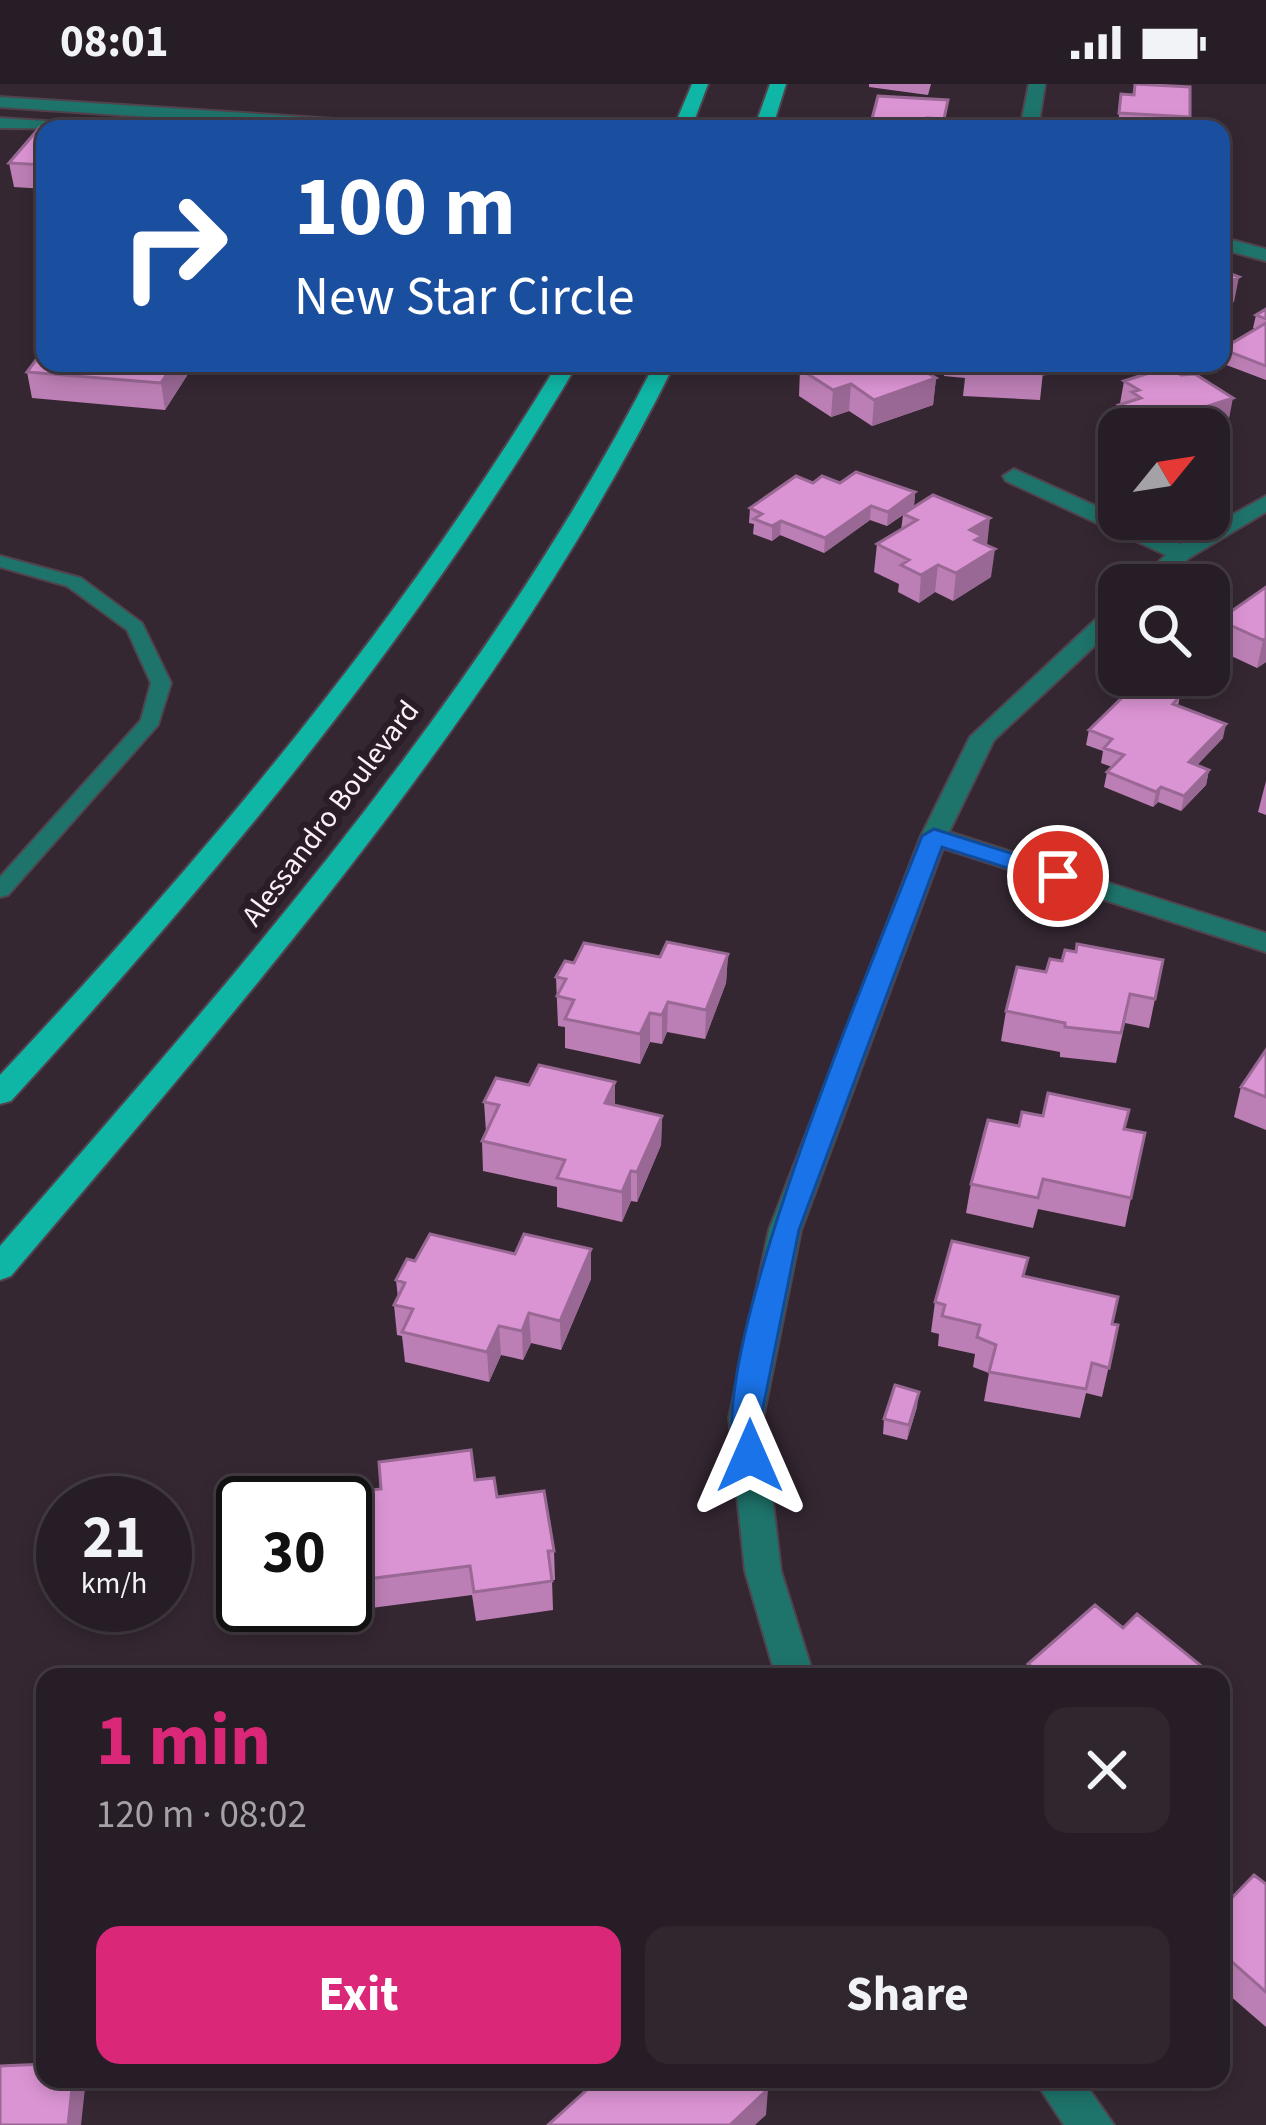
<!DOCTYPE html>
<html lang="en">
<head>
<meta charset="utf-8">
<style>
	:root { --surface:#271d26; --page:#2f262e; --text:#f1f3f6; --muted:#a4a2a7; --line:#433b43; --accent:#db2777 }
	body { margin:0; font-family:"Source Sans 3",sans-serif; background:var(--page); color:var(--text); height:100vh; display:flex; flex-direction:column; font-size:45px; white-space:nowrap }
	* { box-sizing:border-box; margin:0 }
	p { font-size:39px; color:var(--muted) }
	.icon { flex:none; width:66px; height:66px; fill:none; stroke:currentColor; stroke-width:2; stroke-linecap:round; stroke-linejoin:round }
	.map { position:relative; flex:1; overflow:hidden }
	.panel { position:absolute; left:36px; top:1584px; width:1194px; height:420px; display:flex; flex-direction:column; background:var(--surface); border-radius:24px; box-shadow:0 6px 18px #0003,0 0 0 3px var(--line) }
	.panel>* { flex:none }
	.hud { position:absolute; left:36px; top:36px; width:1194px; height:252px; border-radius:24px; box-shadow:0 6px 18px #0003,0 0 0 3px var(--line); background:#1a4fa0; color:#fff; overflow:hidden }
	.needle { width:78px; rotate:60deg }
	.tools { position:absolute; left:1098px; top:324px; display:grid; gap:24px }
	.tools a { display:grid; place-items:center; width:132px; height:132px; border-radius:24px; background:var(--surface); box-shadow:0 6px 18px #0003,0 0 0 3px var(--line); font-size:60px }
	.speed { position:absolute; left:36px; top:1392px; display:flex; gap:24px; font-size:60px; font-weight:700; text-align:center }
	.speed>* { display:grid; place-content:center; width:156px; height:156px; border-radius:50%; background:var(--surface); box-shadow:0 6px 18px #0003,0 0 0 3px var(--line); line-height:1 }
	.speed small { font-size:30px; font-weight:400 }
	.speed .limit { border:6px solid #111; border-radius:18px; background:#fff; color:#111 }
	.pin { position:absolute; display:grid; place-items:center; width:102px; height:102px; color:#fff; margin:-51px; border:6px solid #fff; border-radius:50%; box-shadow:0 3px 12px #0007 }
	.me { position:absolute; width:132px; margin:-66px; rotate:0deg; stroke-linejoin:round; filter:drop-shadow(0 0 9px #0008) }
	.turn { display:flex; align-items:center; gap:42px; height:252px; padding:0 60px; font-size:54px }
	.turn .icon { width:156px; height:156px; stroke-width:2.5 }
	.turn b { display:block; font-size:84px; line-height:102px }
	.round { display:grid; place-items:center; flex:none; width:126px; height:126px; border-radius:24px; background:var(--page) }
	.summary { display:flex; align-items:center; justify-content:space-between; height:204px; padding:0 60px }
	h1 { font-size:72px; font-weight:700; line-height:90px; color:var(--accent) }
	.primary-button { display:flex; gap:24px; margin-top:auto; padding:24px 60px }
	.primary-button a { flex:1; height:138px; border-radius:24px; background:var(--accent); color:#fff; font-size:48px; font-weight:700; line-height:138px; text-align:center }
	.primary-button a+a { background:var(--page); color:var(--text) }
	.status { display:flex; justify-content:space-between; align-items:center; height:84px; padding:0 60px; background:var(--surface); direction:ltr }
	.status svg { height:33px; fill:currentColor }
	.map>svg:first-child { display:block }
</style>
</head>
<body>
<div class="status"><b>08:01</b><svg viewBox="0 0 49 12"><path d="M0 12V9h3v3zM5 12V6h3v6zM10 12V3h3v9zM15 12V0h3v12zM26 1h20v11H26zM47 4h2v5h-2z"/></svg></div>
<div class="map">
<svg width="1266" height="2041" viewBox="0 0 1266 2041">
	<rect width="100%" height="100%" fill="#342732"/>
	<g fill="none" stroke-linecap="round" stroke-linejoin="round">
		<!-- lane casing -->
		<g stroke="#50434e" stroke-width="4">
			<path id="lane" d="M0 472 81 494 142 539 171 599 158 641 8 811 0 813V793L141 636 151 599 127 546 67 502 0 483Z"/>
		</g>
		<!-- street casing -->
		<g stroke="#50434e" stroke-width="4">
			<path id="street" d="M1029 0H1045L1038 45H1020Z
				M0 13 411 40 420 45H333L0 23Z
				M0 34 90 40 99 45 0 44Z
				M1221 153 1266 165V177L1221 165Z
				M1014 385 1180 460 1266 412V428L1189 474 1160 501H1134L1166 471 1006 397 1003 392Z
				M1119 519V539L994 656 949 748 1266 849V868L943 764 801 1146 763 1334 781 1487 814 1593H776L745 1487 729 1334 769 1146 921 752 970 653 1111 521Z
				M1034 1995H1082L1114 2041H1064Z"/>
		</g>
		<!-- primary casing -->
		<g stroke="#50434e" stroke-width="4">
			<path id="primary" d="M692 0H708L691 45H673Z
				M770 0H786L772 45H754Z
				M558 279H578C419 549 222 786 11 1017L0 1020V991C208 769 400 540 558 279Z
				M655 279H675C508 616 253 907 11 1192L0 1196V1162C239 887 488 606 655 279Z"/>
		</g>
		<!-- lane -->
		<use href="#lane" fill="#1e736a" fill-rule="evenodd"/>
		<!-- street -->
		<use href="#street" fill="#1e736a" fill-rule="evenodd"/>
		<!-- primary -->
		<use href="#primary" fill="#0fb5a5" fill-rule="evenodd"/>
	</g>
	<!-- wall -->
	<path fill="#bc7fb5" d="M869 0H931L928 11 869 3Z
		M1135 0 1190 33 1188 41 1150 43 1118 42 1121 10 1133 11Z
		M948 16 944 45H869L870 42Z
		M45 45V105L14 103 9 79Z
		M1266 225V296L1221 279 1222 265 1255 245 1253 244 1256 231Z
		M45 279H195L165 326 32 314 27 288Z
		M945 279H1044L1040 316 963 312 965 294 944 292Z
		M800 285 936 294 933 321 872 342 849 327 831 333 799 312Z
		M1181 291 1228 340 1209 346 1119 345V350L1115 348 1124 297Z
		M813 399H840L915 408 914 422 987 462 991 493 953 517 935 508 919 519 898 508 899 500 874 488 877 460 901 446 903 431 887 442 870 436 824 469 780 451 772 457 753 450 754 440 749 439 750 424Z
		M1266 503V578L1257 584 1214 564 1219 536Z
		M1149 610 1180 612 1178 622 1223 654 1197 681 1209 686 1206 701 1181 727 1158 718 1153 723 1104 703 1107 688 1112 683 1101 679 1103 667 1086 661 1089 646Z
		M1266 697V731L1258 728Z
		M1076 868 1163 876 1149 944 1125 939 1116 979 1060 973V968L1001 957 1006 927 1062 877Z
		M728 870 726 899 705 955 667 948 662 960 650 958 640 980 565 964V943L558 942 556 893 574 879Z
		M1266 966V1046L1234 1033 1241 1003Z
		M615 998V1022L662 1032 661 1061 637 1118 631 1117 622 1138 557 1123V1103L483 1087 482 1057 486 1048 484 1018 529 1001Z
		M1019 1042 1125 1045 1131 1114 1125 1143 1038 1125 1033 1144 966 1129 971 1100Z
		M1028 1174 1024 1192 1112 1240 1118 1241 1102 1313 1086 1309 1080 1334 984 1317 989 1289 973 1283 975 1270 938 1262 939 1250 931 1248 935 1218Z
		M415 1177 591 1195 561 1266 531 1259 523 1276 501 1271 489 1298 405 1278 402 1252 397 1251 394 1221 398 1214 396 1196Z
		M917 1323 907 1356 883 1350 884 1335Z
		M475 1396 497 1413 554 1467 555 1496H552L553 1526 476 1537 472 1511 371 1524 365 1471 347 1474 345 1419Z
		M1123 1544 1215 1593H1026L1028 1580Z
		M1266 1800V1943L1221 1904V1825Z"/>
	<!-- shaded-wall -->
	<path fill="#996894" d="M1239 193 1234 218 1221 225V202Z
		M174 279H195L165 326 161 299Z
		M936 294 933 321 872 342 874 316Z
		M851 300 849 327 831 333 833 306Z
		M1233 314 1228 340 1209 346 1172 345 1187 329Z
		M915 408 914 422 887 442 888 428Z
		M871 422 870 436 824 469 825 454Z
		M990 434 987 462 995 465 991 493 953 517 956 489 970 446Z
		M781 437 780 451 772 457V442Z
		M938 481 935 508 919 519 921 491Z
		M1266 554V578L1257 584 1263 556Z
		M1226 640 1223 654 1186 693 1189 678Z
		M1209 686 1206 701 1181 727 1184 712Z
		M1161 703 1158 718 1153 723 1156 708Z
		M728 870 726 899 705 955 706 926Z
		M668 918 667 948 662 960V931Z
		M650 929V958L640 980V950Z
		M615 998V1027L605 1019Z
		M662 1032 661 1061 637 1118V1088Z
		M631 1087V1117L622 1138V1108Z
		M591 1165V1195L561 1266 560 1237Z
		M529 1229 531 1259 523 1276 522 1247Z
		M499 1242 501 1271 489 1298 487 1268Z
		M919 1308 917 1323 907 1356 909 1341Z
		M1229 1604 1221 1630V1612Z
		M73 1995H82L85 2004 81 2041H68Z
		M768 2005 766 2031 755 2041H730Z"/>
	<!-- building -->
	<path fill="#db94d3" stroke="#996894" stroke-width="3" d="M1135 0 1190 3V33L1119 29 1121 10 1134 11Z
		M878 12 948 16 944 35 927 34 925 45H917L870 42Z
		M1151 37 1210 44V45H1149Z
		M40 43 67 45H45V81L9 79Z
		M1221 186 1239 193 1221 202Z
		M1266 225V235L1256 231Z
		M1266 239V282L1222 265Z
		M45 264V279H174L161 299 27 288Z
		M820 279H890L893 281 911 279 936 294 874 316 851 300 833 306 800 285Z
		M966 279H1044V290L965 286Z
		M1168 283 1181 291 1195 290 1233 314 1187 329 1199 336 1172 345H1158L1119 321 1141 314 1132 308 1139 306 1124 297Z
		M856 388 915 408 888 428 871 422 825 454 781 437 772 442 754 435 762 430 750 424 796 392 813 399 822 392 840 399Z
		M933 411 990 434 970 446 982 452 975 456 995 465 956 489 938 481 921 491 901 481 909 476 877 460 917 436 903 430Z
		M1266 503V554L1263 556 1219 536Z
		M1156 603 1180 612 1173 620 1226 640 1189 678 1209 686 1184 712 1161 703 1156 708 1107 688 1124 671 1104 664 1112 655 1089 646 1132 604 1149 610Z
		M667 858 728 870 706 926 668 918 662 931 650 929 640 950 565 935 574 916 557 912 566 895 556 893 565 877 574 879 584 859 660 873Z
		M1077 860 1163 876 1155 915 1130 910 1121 949 1065 943V939L1006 927 1017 883 1046 888 1050 875 1062 877 1065 866 1076 868Z
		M1266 966V1013L1241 1003Z
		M539 981 615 998 605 1019 662 1032 637 1088 631 1087 622 1108 557 1094 565 1076 482 1057 499 1021 484 1018 496 994 529 1001Z
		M1048 1009 1129 1026 1124 1045 1145 1049 1131 1114 1043 1095 1038 1114 971 1100 988 1036 1019 1042 1022 1028 1043 1032Z
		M430 1150 515 1170 524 1150 591 1165 560 1237 529 1229 522 1247 499 1242 487 1268 402 1248 413 1225 394 1221 405 1199 396 1196 407 1175 415 1177Z
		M952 1157 1028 1174 1023 1192 1118 1213 1112 1240 1118 1241 1109 1284 1092 1279 1086 1305 989 1288 996 1261 977 1253 980 1241 942 1232 945 1221 935 1218Z
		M895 1301 919 1308 909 1341 884 1335Z
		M471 1366 475 1396 494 1394 497 1413 544 1407 554 1467H548L552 1497 474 1508 470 1482 367 1495 363 1442 345 1444V1419H339L338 1410 381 1405 379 1378Z
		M1095 1521 1123 1544 1137 1530 1215 1593H1045L1028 1580Z
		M1221 1598 1229 1604 1221 1612Z
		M1254 1791 1266 1800V1908L1221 1868V1825Z
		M45 1980V1995H73L68 2041H0V1982Z
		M599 1995H758L768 2005 730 2041H548Z"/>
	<!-- route -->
	<path fill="#1a73e8" stroke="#114b97" stroke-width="3" d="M934 745 1067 787 1071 792 1058 800 942 763 799 1146 761 1334 765 1372 761 1381 750 1385 739 1381C693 1294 881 858 922 752Z"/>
	<g text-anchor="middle" stroke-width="12" stroke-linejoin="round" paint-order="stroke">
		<!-- street labels -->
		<g font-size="30" fill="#faf1f9" stroke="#2a1d28">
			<text transform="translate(330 729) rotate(-53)" y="10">Alessandro Boulevard</text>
		</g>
	</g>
</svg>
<div class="tools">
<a><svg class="needle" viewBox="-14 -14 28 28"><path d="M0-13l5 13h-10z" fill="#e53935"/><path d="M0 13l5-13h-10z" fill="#a4a2a7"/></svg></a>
<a><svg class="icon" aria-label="search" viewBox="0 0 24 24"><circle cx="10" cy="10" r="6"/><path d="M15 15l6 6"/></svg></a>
</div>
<div class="speed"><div>21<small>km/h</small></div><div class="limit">30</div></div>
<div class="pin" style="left:1058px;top:792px;background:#d93025"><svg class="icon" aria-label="arrive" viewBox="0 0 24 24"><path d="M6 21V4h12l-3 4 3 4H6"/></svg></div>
<svg class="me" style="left:750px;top:1372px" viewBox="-20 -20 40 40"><path d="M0-17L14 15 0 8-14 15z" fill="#1a73e8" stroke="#fff" stroke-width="4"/></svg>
<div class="hud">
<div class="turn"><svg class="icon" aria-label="right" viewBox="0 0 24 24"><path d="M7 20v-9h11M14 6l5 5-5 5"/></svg><div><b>100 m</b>New Star Circle</div></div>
</div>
<section class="panel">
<div class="summary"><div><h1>1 min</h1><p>120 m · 08:02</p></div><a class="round"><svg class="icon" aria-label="close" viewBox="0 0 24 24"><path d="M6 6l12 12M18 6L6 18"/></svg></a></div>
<div class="primary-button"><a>Exit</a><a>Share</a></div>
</section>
</div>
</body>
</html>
